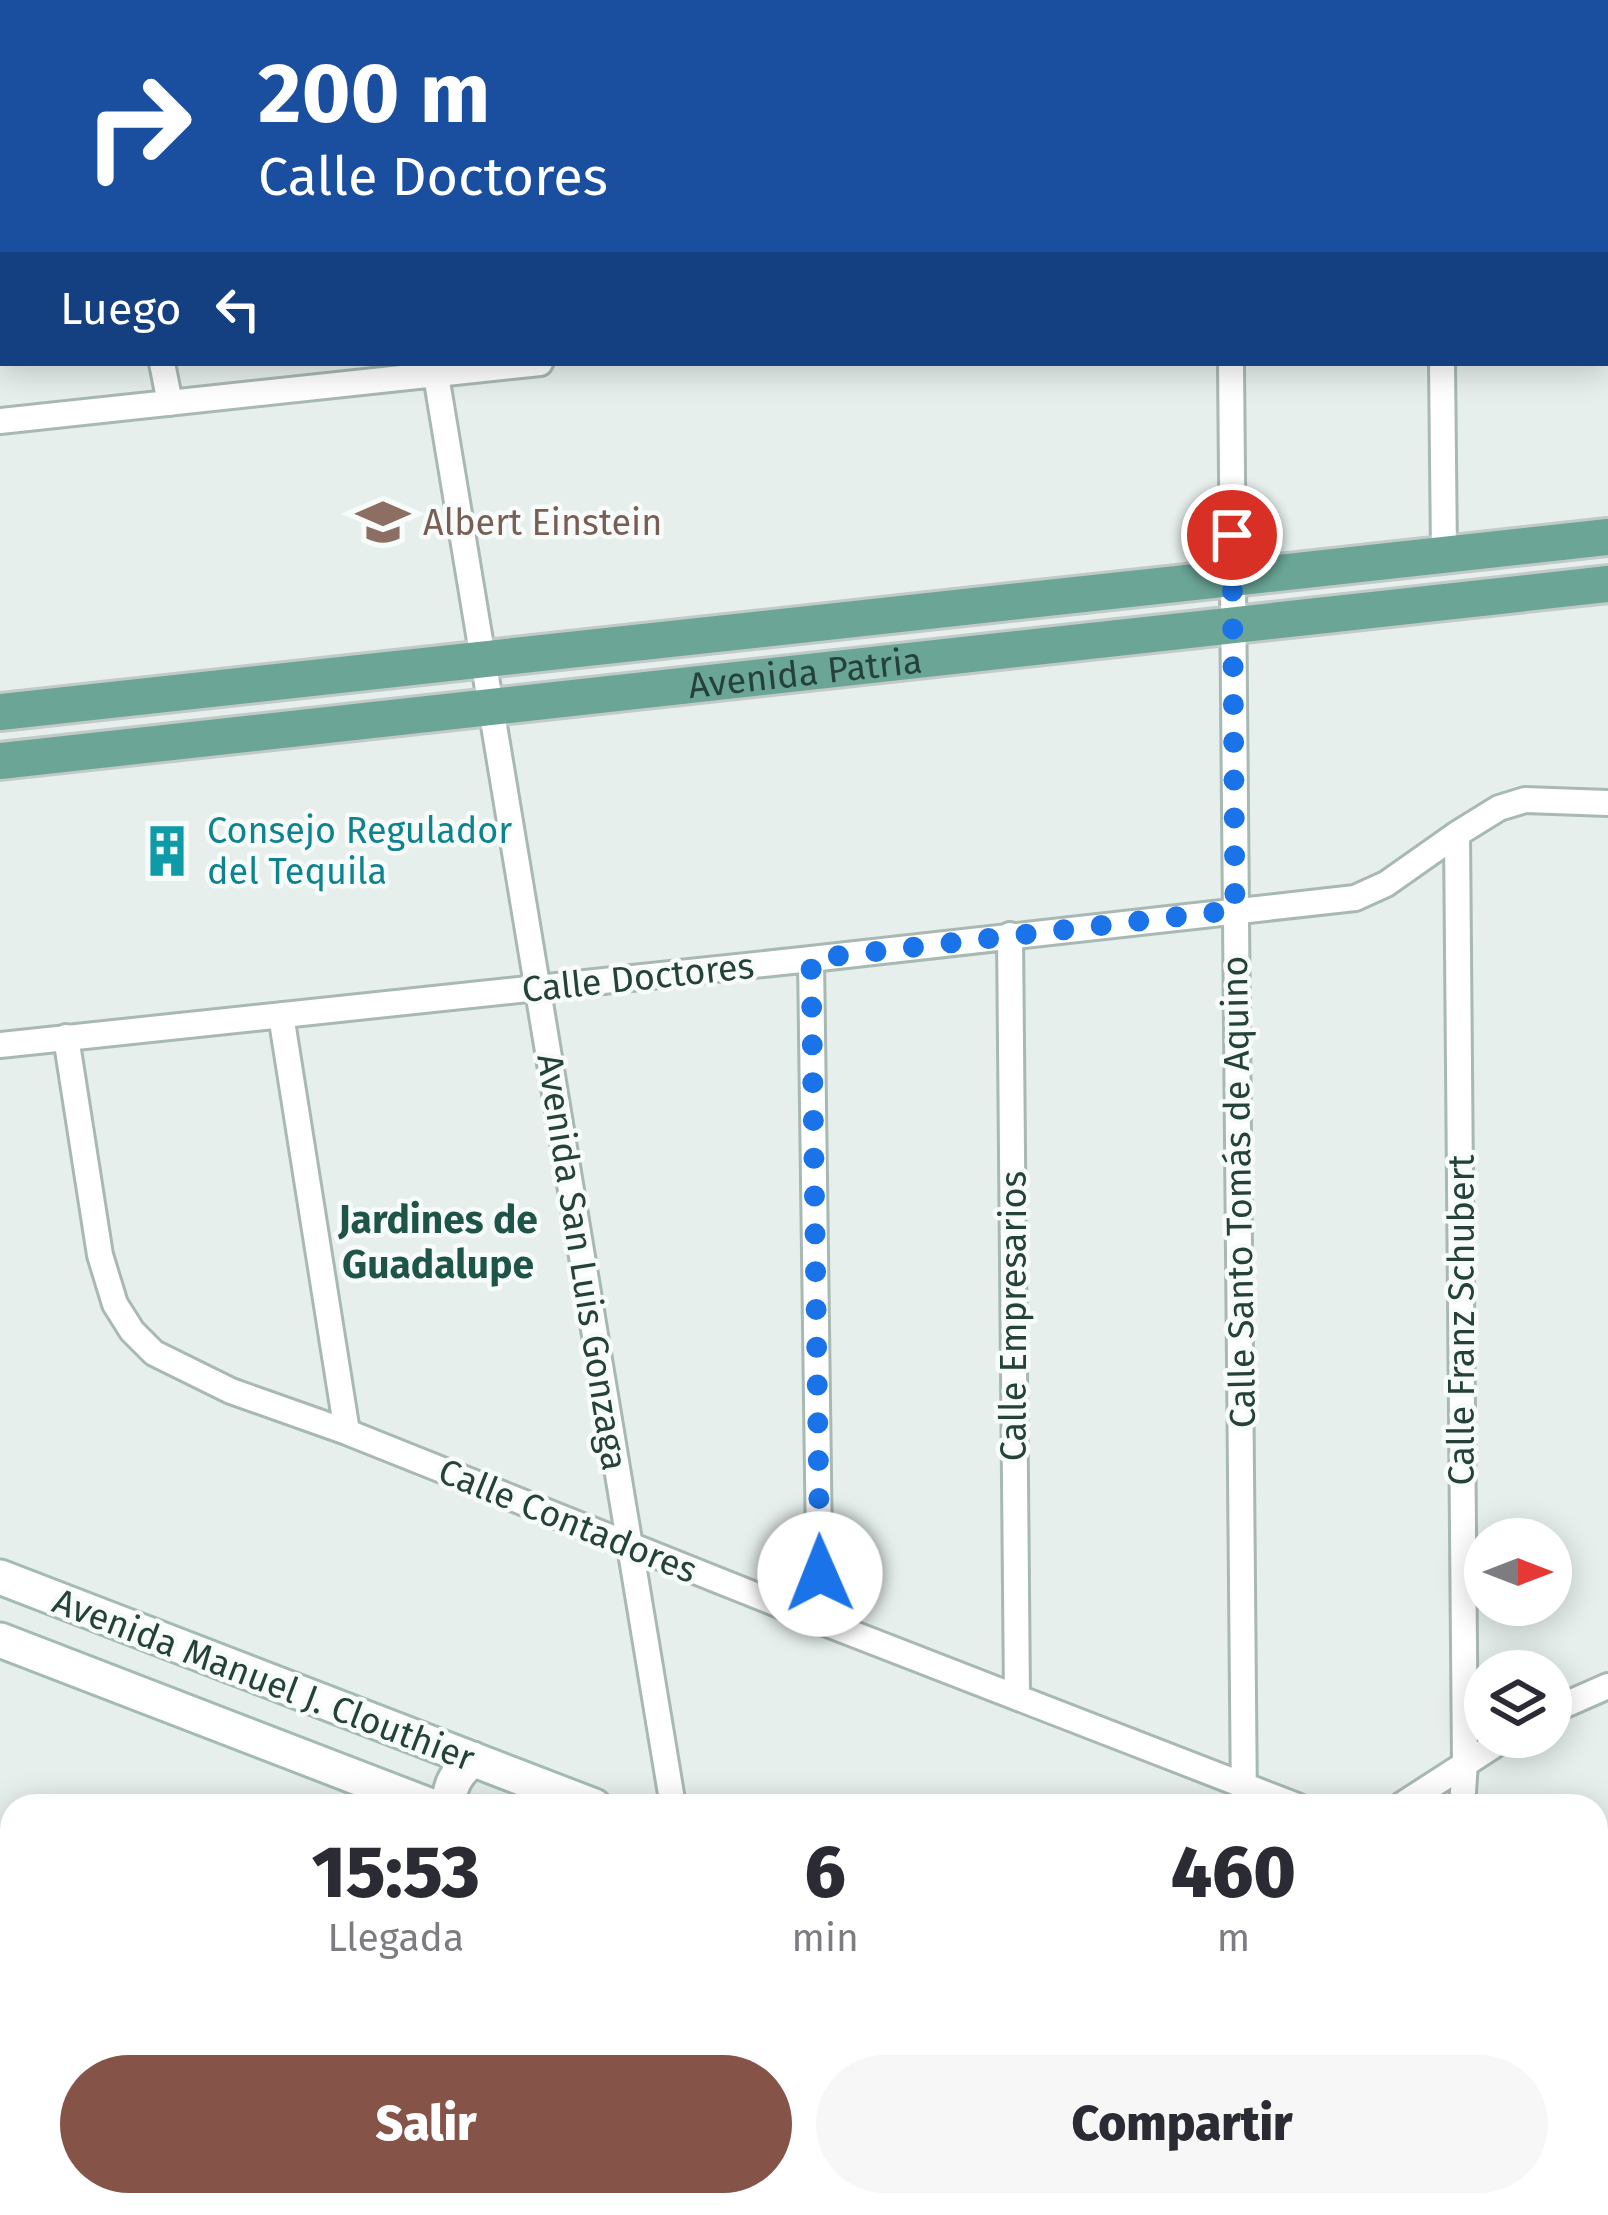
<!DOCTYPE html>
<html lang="es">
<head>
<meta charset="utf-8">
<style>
	:root { --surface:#fff; --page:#f7f7f7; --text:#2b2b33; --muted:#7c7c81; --accent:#855347 }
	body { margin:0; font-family:"Fira Sans",sans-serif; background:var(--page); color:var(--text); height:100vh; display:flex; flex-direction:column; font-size:45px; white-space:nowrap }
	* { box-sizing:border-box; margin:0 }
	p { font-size:39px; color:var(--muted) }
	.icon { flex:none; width:66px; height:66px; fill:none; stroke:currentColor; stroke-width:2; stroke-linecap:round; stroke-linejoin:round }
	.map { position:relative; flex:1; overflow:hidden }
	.drawer { position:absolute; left:0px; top:1794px; width:1608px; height:423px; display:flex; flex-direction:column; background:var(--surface); border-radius:36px 36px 0 0; box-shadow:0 6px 30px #0003 }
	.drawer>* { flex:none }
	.hud { position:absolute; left:0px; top:0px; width:1608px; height:366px; box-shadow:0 6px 30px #0003; background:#1a4fa0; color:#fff; overflow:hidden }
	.needle { width:78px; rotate:90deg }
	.buttons { position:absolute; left:1464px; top:1518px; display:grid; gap:24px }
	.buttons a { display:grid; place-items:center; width:108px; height:108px; border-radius:50%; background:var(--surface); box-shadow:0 6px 30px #0003; font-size:60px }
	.pin { position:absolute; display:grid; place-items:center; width:102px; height:102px; color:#fff; margin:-51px; border:6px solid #fff; border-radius:50%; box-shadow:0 3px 12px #0007 }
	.me { position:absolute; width:132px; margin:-66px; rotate:359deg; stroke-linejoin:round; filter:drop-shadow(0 0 9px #0008) }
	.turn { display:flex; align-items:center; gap:42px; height:252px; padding:0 60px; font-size:54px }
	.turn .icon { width:156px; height:156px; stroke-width:2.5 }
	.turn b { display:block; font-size:84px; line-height:102px }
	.then { display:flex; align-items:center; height:114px; padding:0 60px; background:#0003; gap:24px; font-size:45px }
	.eta { display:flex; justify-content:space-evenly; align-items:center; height:204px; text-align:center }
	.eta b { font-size:72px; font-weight:800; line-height:84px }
	.cta { display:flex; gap:24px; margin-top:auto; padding:24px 60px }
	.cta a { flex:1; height:138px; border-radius:72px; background:var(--accent); color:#fff; font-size:48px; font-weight:800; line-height:138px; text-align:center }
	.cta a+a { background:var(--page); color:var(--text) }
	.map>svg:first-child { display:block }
</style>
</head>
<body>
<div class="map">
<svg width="1608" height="2215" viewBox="0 0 1608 2215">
	<rect width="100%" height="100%" fill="#e6efeb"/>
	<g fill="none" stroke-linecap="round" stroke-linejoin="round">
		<!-- minor casing -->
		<g stroke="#a8b8b2" stroke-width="30">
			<path id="minor" d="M96 0V3
				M374 0V3
				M655 0 656 3
				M856 0 857 3
				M1054 0V3
				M1227 0V3
				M1439 0V3
				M162 363 170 403
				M434 363 673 1806
				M1231 363 1244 1806
				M1442 363 1444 554
				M0 421 540 363
				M1457 834 1465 1763 1462 1806
				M1010 935 1017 1697
				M811 959 820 1621
				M281 1015 347 1432
				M66 1037 100 1255 115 1304 132 1331 154 1353 231 1391 347 1432 820 1621 1297 1806
				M0 1045 811 959 1355 898 1386 884 1457 834 1499 808 1525 800 1608 803
				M1551 1711 1608 1686
				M1400 1806 1507 1737
				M0 1947 12 1952
				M232 2205 234 2215
				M461 2205 462 2215
				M667 2205 691 2215
				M734 2205 736 2215
				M1246 2205V2215"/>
		</g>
		<!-- secondary casing -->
		<g stroke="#a4bbb3" stroke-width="39">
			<path id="secondary" d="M0 1577 594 1806
				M0 1640 431 1806
				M449 1806C449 1784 457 1773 473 1759
				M1596 2200 1608 2205
				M1451 2205 1477 2215"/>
		</g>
		<!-- primary casing -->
		<g stroke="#c2cac8" stroke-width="42">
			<g id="primary">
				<path d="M0 712 1608 537"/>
				<path id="s1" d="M0 761 1608 584"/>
			</g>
		</g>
		<!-- minor -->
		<use href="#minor" stroke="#fff" stroke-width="24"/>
		<!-- secondary -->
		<use href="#secondary" stroke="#fff" stroke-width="33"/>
		<!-- primary -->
		<use href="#primary" stroke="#6aa596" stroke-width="36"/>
	</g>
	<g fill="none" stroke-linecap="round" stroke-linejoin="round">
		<!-- route -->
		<path stroke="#1a73e8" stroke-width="21" stroke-dasharray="0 37.8" d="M820 1574 811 959 1235 910 1232 535"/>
	</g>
	<!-- icons -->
	<defs>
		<g id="school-bare" transform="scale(4.14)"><path d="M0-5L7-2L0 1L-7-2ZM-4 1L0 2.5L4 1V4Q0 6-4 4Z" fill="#8d6e63" stroke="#f7fbf9" stroke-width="2.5" paint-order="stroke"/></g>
		<g id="building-bare" transform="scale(4.14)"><path d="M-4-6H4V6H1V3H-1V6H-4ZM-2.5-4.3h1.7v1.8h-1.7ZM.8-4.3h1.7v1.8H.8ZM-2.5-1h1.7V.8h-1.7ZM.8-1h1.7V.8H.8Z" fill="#0f9aa8" stroke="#f7fbf9" stroke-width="2.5" paint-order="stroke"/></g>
	</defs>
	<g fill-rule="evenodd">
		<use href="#school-bare" x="383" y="522"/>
		<use href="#building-bare" x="167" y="851"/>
	</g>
	<g text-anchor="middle" stroke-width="9" stroke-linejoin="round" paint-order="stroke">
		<!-- education labels -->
		<g font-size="36" fill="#785e54" stroke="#f7fbf9" text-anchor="start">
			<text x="423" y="535">Albert Einstein</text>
		</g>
		<!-- street labels -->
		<g font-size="36" fill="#24423a" stroke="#f7fbf9">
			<text dy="13" stroke="none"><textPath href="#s1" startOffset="810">Avenida Patria</textPath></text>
			<text transform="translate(638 977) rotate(-6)" y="13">Calle Doctores</text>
			<text transform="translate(1238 1192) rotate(-91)" y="13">Calle Santo Tomás de Aquino</text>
			<text transform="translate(583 1262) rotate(81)" y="13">Avenida San Luis Gonzaga</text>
			<text transform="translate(1013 1316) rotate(-90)" y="13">Calle Empresarios</text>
			<text transform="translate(1461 1320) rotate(-90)" y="13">Calle Franz Schubert</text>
			<text transform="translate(568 1520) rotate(22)" y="13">Calle Contadores</text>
			<text transform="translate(264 1679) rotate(21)" y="13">Avenida Manuel J. Clouthier</text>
		</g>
		<!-- culture labels -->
		<g font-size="36" fill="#0d838f" stroke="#f7fbf9" text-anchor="start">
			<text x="207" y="843">Consejo Regulador<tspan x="207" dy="41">del Tequila</tspan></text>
		</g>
		<!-- neighbourhood labels -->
		<g font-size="39" font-weight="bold" fill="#1f5548" stroke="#f7fbf9">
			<text x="438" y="1233">Jardines de<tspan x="438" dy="45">Guadalupe</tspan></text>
		</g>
	</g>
</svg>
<div class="buttons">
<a><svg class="needle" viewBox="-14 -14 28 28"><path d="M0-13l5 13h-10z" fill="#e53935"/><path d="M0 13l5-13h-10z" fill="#7c7c81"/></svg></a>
<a><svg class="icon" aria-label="layers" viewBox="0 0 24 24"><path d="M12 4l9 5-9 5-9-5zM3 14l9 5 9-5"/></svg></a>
</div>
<div class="pin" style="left:1232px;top:535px;background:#d93025"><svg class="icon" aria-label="arrive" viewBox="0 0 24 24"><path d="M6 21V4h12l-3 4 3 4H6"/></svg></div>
<svg class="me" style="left:820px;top:1574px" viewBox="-20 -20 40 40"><circle r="19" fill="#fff"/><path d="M0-13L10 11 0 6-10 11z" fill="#1a73e8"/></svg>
<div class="hud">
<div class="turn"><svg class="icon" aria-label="right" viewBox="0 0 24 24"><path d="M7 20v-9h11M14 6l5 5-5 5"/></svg><div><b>200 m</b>Calle Doctores</div></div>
<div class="then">Luego<svg class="icon" aria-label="left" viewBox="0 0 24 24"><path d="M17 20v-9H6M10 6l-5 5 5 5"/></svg></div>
</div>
<section class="drawer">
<div class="eta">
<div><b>15:53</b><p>Llegada</p></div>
<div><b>6</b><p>min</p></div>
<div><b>460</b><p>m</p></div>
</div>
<div class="cta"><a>Salir</a><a>Compartir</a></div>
</section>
</div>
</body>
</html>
